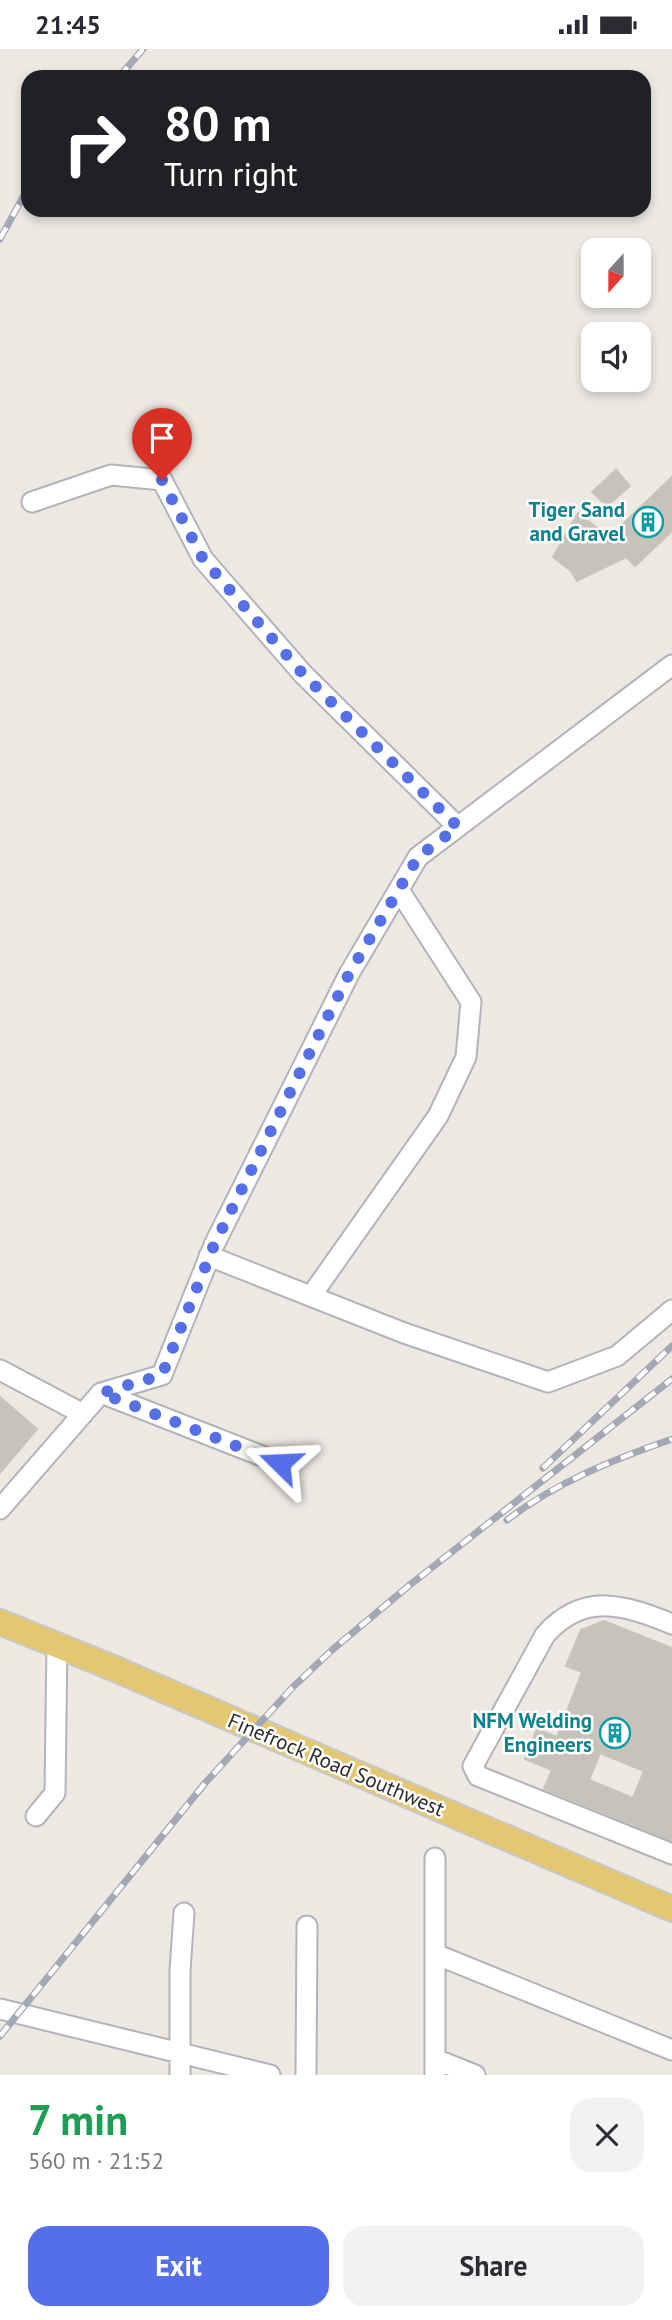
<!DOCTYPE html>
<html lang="en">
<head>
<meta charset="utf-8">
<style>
	:root { --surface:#fff; --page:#f2f2f3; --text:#2b2b33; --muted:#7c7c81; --accent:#546fe7 }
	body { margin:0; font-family:"PT Sans",sans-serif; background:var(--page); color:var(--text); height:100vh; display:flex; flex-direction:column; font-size:26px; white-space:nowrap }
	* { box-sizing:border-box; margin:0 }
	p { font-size:23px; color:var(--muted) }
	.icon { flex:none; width:38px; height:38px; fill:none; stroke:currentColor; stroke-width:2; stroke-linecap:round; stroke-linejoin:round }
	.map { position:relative; height:2026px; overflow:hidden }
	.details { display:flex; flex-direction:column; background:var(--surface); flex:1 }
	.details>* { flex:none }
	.top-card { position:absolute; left:21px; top:21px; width:630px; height:147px; border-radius:21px; box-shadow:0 4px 10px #0003; background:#202124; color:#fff; overflow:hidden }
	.needle { width:46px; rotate:201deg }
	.fabs { position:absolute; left:581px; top:189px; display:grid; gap:14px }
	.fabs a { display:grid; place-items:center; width:70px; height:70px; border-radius:14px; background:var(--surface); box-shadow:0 4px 10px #0003; font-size:35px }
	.pin { position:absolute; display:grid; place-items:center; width:60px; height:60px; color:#fff; margin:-72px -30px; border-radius:50% 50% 50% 0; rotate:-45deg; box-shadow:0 0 7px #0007 }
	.pin .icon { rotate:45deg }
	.me { position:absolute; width:77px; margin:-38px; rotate:291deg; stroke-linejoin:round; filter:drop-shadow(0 0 5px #0008) }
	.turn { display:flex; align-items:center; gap:24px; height:147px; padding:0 28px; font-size:32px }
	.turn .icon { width:91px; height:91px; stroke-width:2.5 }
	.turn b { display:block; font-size:49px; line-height:60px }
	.round { display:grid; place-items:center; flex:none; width:74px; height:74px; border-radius:21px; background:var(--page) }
	.overview { display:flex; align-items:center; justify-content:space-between; height:119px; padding:0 28px }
	h1 { font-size:42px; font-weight:600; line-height:52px; color:#1e9e55 }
	.button { display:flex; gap:14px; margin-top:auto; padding:14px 28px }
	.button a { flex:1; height:80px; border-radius:21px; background:var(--accent); color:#fff; font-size:28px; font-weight:600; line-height:80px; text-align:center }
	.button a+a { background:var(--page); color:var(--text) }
	.status { display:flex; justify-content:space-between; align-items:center; height:49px; padding:0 35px; background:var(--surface); direction:ltr }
	.status svg { height:19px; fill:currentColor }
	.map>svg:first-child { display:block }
</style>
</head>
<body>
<div class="status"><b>21:45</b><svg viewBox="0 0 49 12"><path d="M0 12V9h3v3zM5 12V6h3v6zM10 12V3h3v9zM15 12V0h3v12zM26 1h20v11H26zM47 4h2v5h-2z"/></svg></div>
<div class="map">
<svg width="672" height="2026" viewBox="0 0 672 2026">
	<rect width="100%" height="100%" fill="#ede8e2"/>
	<!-- building -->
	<path fill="#c6c2bc" stroke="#c8c4bb" stroke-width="2" fill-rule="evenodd" d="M616 421 630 437 607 457 592 443Z
		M672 428V482L635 517 626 508 577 532 571 522 553 508 578 464 609 488Z
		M0 1348 37 1380 0 1424Z
		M604 1572 672 1599V1792L544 1740 552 1721 525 1710 537 1680 557 1688 582 1623 566 1617 581 1581ZM600 1704 644 1722 633 1749 589 1731Z"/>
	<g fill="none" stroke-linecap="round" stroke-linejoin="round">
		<!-- minor casing -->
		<g stroke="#b2b3bc" stroke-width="23">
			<path id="minor" d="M32 453 111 426 162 431 203 510 303 625 458 778
				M209 1207 404 1284 548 1333 617 1307 672 1261
				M311 1247 438 1067 466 1008 471 953 399 841
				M0 1321 83 1365
				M101 1344 162 1326 214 1196 349 925 418 808 672 616
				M101 1344 280 1414
				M0 1460 101 1344
				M672 1575C625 1556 584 1542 545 1586L473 1717 478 1727 672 1805
				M36 1767 55 1744 57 1596
				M435 1905 672 2001
				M0 1960 270 2026
				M435 2010 475 2026
				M180 2026V1922L184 1864
				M306 2026 307 1877
				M435 2026V1809"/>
		</g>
		<!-- major casing -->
		<g stroke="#c8c8c8" stroke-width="28">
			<path id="major" d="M0 1573 113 1619 672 1860"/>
		</g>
		<!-- minor -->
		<use href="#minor" stroke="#fff" stroke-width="19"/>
		<!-- major -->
		<use href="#major" stroke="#e3c871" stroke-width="24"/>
		<!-- rail casing -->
		<g stroke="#a4a7b5" stroke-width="7">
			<path id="rail" d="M119 28 143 0
				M0 190 28 139
				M543 1419 672 1297
				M507 1471C557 1433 612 1411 672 1390
				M0 1987 206 1733 293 1638 332 1601 411 1535 672 1330"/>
		</g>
		<!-- rail -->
		<use href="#rail" stroke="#fff" stroke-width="4.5" stroke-dasharray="13" stroke-linecap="butt"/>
	</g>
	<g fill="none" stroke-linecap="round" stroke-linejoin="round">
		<!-- route -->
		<path stroke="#546fe7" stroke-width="12" stroke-dasharray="0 21.6" d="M162 431 203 510 303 625 458 778 418 808 349 925 214 1196 162 1326 101 1344 280 1414"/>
	</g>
	<!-- icons -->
	<defs>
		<g id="building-ring" transform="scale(1.575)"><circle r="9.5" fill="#fff" stroke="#0f9aa8" stroke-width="1.5"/><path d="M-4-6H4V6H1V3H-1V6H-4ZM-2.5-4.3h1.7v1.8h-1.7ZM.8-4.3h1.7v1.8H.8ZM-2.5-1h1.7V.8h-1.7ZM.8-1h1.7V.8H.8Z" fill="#0f9aa8"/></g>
	</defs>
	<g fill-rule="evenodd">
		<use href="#building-ring" x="648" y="473"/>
		<use href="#building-ring" x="615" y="1684"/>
	</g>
	<g text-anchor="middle" stroke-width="5" stroke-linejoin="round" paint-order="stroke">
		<!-- culture labels -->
		<g font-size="21" font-weight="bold" fill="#0d838f" stroke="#fff" text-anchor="end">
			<text x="625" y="468">Tiger Sand<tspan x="625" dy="24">and Gravel</tspan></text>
			<text x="592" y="1679">NFM Welding<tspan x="592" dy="24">Engineers</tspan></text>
		</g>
		<!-- street labels -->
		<g font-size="21" fill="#2d2d2d" stroke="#fff">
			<text transform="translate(336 1716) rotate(23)" y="7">Finefrock Road Southwest</text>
		</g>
	</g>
</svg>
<div class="fabs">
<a><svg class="needle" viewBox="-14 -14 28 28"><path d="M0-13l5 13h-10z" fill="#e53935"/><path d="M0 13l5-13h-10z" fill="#7c7c81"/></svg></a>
<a><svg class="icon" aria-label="sound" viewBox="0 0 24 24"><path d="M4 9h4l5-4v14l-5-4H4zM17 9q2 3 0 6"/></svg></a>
</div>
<div class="pin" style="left:162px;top:431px;background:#d93025"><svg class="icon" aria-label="arrive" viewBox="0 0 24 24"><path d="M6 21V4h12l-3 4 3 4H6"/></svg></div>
<svg class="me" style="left:280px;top:1414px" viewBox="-20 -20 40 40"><path d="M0-17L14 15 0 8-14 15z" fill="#546fe7" stroke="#fff" stroke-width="4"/></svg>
<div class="top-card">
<div class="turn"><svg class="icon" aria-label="right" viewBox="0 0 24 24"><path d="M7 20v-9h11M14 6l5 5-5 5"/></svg><div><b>80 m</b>Turn right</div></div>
</div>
</div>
<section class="details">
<div class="overview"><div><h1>7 min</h1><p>560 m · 21:52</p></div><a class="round"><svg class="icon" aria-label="close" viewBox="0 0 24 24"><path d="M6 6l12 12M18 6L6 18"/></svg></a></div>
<div class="button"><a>Exit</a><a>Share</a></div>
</section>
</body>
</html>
